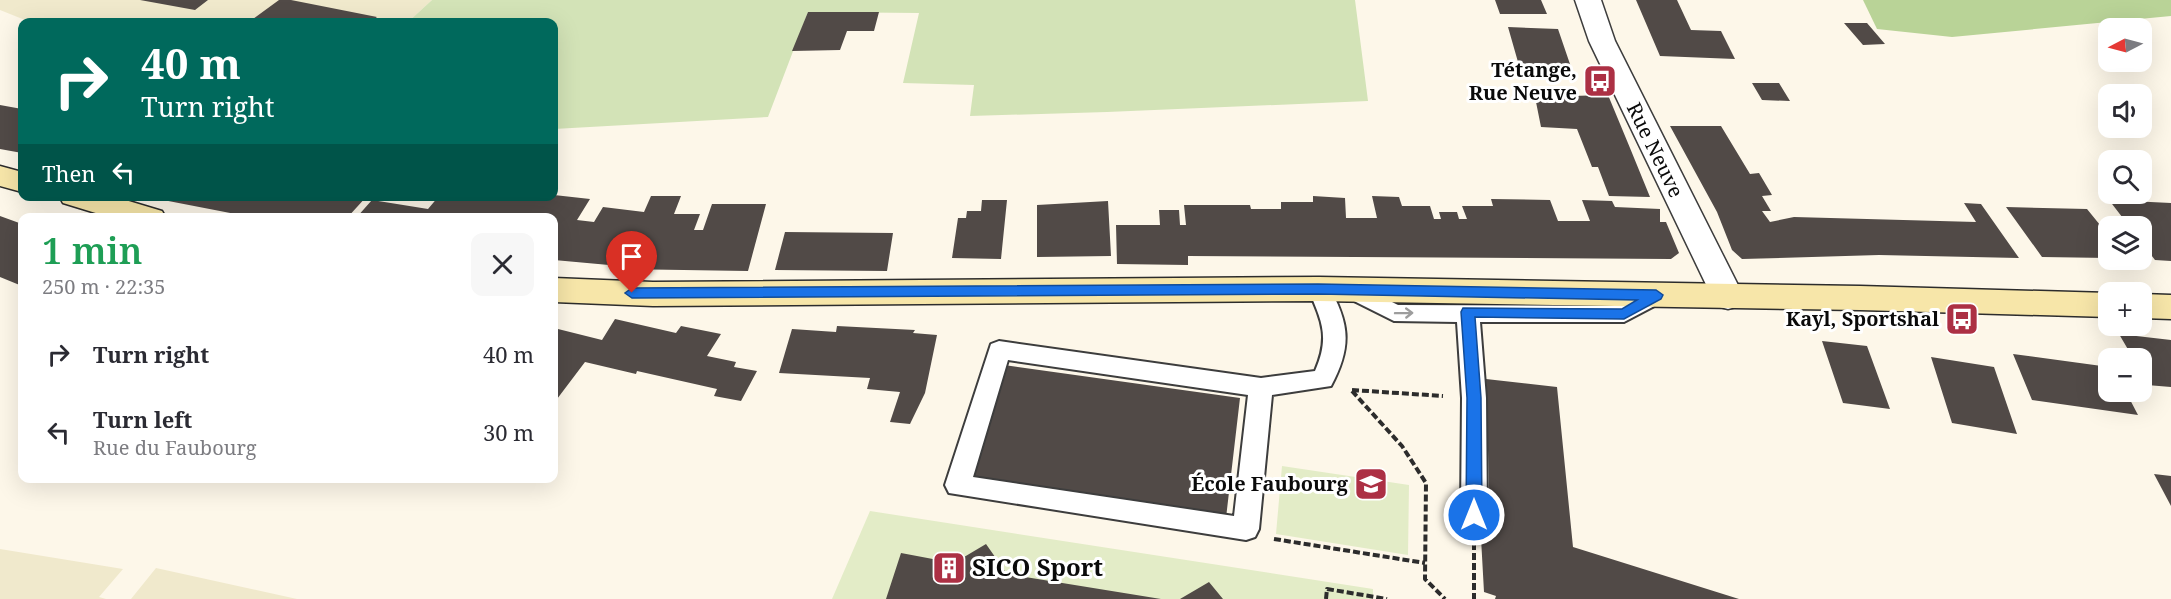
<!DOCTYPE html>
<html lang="en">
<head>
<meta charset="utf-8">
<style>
	:root { --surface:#fff; --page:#f7f7f7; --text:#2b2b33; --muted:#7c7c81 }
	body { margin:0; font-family:"Noto Serif",serif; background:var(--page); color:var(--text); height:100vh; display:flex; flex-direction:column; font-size:22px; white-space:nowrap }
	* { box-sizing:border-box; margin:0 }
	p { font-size:20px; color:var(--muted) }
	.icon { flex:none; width:33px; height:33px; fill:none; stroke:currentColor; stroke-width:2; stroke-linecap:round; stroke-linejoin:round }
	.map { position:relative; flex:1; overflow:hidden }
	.drawer { position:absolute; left:18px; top:213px; width:540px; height:270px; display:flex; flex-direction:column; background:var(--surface); border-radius:12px; box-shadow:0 6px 24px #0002 }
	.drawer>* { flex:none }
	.top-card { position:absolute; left:18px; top:18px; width:540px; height:183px; border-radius:12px; box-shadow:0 6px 24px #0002; background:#00695c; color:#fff; overflow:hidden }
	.needle { width:39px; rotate:264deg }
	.fabs { position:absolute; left:2098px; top:18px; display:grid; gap:12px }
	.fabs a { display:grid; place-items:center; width:54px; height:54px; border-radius:12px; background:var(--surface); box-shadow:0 6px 24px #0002; font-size:30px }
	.pin { position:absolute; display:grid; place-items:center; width:51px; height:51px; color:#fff; margin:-62px -26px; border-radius:50% 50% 50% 0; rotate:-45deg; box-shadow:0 0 6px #0007 }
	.pin .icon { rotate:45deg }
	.me { position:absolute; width:66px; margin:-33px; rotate:0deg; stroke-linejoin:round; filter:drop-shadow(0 0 4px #0008) }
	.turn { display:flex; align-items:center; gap:21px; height:126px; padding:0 24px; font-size:27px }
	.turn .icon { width:78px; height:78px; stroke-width:2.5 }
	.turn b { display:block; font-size:42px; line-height:51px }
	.then { display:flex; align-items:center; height:57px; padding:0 24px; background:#0003; gap:12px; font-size:22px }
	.round { display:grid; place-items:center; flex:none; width:63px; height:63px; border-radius:12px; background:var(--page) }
	.summary { display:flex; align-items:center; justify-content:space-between; height:102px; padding:0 24px }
	h1 { font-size:36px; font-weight:600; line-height:45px; color:#1e9e55 }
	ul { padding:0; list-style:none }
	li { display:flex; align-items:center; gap:18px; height:78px; padding:0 24px }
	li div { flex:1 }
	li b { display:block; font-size:22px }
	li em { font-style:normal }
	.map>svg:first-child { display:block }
</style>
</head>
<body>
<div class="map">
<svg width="2171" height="599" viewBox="0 0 2171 599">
	<rect width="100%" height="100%" fill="#fdf7e9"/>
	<!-- farmland -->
	<path fill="#f0e9cc" d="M0 0H432L408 22H30L0 10Z
		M0 549 123 569 99 597 106 599H0Z
		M156 568 297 599H131Z"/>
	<!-- green -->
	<path fill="#d3e3b7" d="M432 0H1355L1368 101 1107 112 970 116 974 85 903 83 919 13 808 12 768 117 554 129V22H408Z"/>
	<!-- forest -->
	<path fill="#b9d397" d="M1863 0H2171V16L1952 37 1877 29Z"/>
	<!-- pitch -->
	<path fill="#e3ecc7" d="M1282 466 1409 485 1408 555 1276 534Z
		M870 511 1373 589V599H832Z"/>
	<!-- building -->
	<path fill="#514a47" d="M140 0H208L195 10Z
		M279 0H291L377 17 371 22H249Z
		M1495 0H1541L1547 14H1500Z
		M1636 0H1677L1691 30 1721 31 1735 59 1660 56Z
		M808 12H879L874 31H847L840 50 792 51Z
		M1844 23H1867L1885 44 1863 45Z
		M1508 27 1558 29 1572 70 1520 69Z
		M1752 83H1779L1790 101 1762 100Z
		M1608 95 1630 148 1650 197 1609 196 1598 167H1592L1577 129 1541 127 1535 97Z
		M0 105 22 109V153L0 149Z
		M1670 126H1721L1750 174 1759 173 1772 195 1762 196 1771 211H1762L1770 222 1794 217 1976 222 1964 203 1981 204 2019 258 1879 255 1742 259 1732 250 1717 212Z
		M554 195 590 199 577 220 594 222 603 207 644 212 651 196H681L674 214H700L694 230H703L712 204H766L748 271 619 269 620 266 554 260V218H356L372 200 428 209 439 196Z
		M161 196H367L347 218H256L158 199Z
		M1313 196 1345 198 1346 218H1377L1372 196 1399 197 1402 206H1430L1434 219H1441L1439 212H1457L1459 219H1467L1462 206H1493L1491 199 1550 200 1558 221H1590L1582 200 1612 201 1615 207 1660 209V222H1666L1679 253 1671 259 1188 256V265L1117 264 1116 225H1160L1159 210H1179L1180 225H1186L1184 205H1250L1251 209H1281V202H1313Z
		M982 200H1007L1001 259 952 258 958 218H966L967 211H981Z
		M2109 200 2171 203V261L2155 260 2142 243V226H2129Z
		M1108 201 1111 256 1037 257V205Z
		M2006 207 2087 209 2109 236V258L2042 257Z
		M0 216 22 224V286L0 277Z
		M785 232 893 233 887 271 775 270Z
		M615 319 676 333 681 326 721 334 707 356 736 362 734 367 757 371 741 401 714 396 717 389 637 371 636 374 585 362 554 403V328L602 340Z
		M837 326 915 330 913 333 937 335 925 393 910 424 890 422 900 392 867 389 870 378 779 373 792 329 836 332Z
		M2119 334 2171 340V387L2147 385 2142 375V358H2133Z
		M1822 341 1867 346 1890 409 1843 403Z
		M2013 354 2109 367V392H2126L2138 415 2032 400Z
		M1931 357 1994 367 2017 434 1952 423Z
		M1004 365 1240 398 1226 518 971 479Z
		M1486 379 1557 387 1573 547 1739 599H1495L1496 596 1484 592 1480 520 1490 521Z
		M2154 474 2171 476V506Z
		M986 544 1007 574 1161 599H886L901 553 954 563Z
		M1209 582 1223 599H1180Z"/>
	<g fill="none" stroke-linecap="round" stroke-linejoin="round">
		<!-- lane casing -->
		<g stroke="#3d3d3d" stroke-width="4">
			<path id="lane" d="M1319 281 1327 283C1349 322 1353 345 1331 386L1272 395 1259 529 1255 537 1246 540 949 493 945 485 991 344 999 341 1261 378 1315 371C1330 337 1322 321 1308 289L1311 283ZM1008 360 1248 395 1234 516 973 477Z
				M1352 282 1398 305 1620 306 1656 287 1664 289 1667 295 1664 301 1624 322H1480L1486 398 1487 515 1483 523 1474 526 1465 523 1461 515 1462 398 1457 322 1394 321 1344 296 1341 290 1344 284Z"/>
		</g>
		<!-- street casing -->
		<g stroke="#3d3d3d" stroke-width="3">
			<path id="street" d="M1575 0H1601L1615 41 1744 297 1740 306 1728 309 1716 306 1712 297 1589 41Z"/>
		</g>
		<!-- secondary casing -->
		<g stroke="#2c2c2c" stroke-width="3">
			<path id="secondary" d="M0 166 22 172V192L0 186Z
				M59 196H112L162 211 166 218H112L63 203Z
				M1319 277 1860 286 2109 293V317L1860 310 1319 301 653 306 554 302V278L653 282Z
				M2142 294 2171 295V319L2142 318Z"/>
		</g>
		<!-- path -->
		<path stroke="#2c2c2c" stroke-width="4" stroke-dasharray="7 3" stroke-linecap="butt" d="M1352 390 1443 396
			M1352 391 1402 446 1426 483 1425 579 1445 599
			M1274 539 1425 563
			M1474 543V599
			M1326 599 1327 589 1387 599"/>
		<!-- lane -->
		<use href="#lane" fill="#fff" fill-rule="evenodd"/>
		<!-- street -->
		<use href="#street" fill="#fff" fill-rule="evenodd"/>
		<!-- secondary -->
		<use href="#secondary" fill="#f7e6a9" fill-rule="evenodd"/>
	</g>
	<!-- one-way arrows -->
	<defs><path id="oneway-shaft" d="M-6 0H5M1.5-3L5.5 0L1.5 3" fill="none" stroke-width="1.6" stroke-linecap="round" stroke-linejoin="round" transform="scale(1.5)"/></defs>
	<use stroke="#9d9d9d" href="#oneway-shaft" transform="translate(1404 313) rotate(-1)"/>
	<!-- route -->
	<path fill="#1a73e8" stroke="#114b97" stroke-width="1.5" d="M1318 284 1656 290 1663 295 1661 299 1624 319 1475 317 1481 398 1482 515 1480 520 1474 522 1468 520 1466 515 1467 398 1461 312 1463 308 1622 309 1637 300 1318 294 632 298 625 293 632 288Z"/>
	<!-- icons -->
	<defs>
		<g id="bus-square" transform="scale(1.725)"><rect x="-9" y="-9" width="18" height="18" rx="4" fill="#ac3044" stroke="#fff"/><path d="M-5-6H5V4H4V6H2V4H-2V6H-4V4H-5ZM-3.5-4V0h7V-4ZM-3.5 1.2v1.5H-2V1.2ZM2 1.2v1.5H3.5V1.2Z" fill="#fff"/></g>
		<g id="school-square" transform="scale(1.725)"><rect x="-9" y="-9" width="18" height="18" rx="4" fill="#ac3044" stroke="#fff"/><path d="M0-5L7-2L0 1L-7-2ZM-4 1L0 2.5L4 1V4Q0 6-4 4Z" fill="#fff"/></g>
		<g id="building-square" transform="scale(1.725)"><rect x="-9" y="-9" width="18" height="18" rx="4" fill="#ac3044" stroke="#fff"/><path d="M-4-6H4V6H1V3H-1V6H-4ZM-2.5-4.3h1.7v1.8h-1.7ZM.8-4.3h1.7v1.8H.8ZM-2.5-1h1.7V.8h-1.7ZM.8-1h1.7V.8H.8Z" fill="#fff"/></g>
	</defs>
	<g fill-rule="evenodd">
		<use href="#bus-square" x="1600" y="81"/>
		<use href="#bus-square" x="1962" y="319"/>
		<use href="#school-square" x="1371" y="484"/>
		<use href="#building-square" x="949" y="568"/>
	</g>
	<g text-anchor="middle" stroke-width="6" stroke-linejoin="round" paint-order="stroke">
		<!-- poi labels -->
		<g font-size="20" font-weight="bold" fill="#0a0a0a" stroke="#fff" text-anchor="end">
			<text x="1577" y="77">Tétange,<tspan x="1577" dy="23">Rue Neuve</tspan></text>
			<text x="1939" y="326">Kayl, Sportshal</text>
			<text x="1348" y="491">École Faubourg</text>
		</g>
		<!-- street labels -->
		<g font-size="20" fill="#0a0a0a" stroke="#fff">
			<text transform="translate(1655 150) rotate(64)" y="7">Rue Neuve</text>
		</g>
		<!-- near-poi labels -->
		<g font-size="24" font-weight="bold" fill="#0a0a0a" stroke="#fff" text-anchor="start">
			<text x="972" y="576">SICO Sport</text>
		</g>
	</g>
</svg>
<div class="fabs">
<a><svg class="needle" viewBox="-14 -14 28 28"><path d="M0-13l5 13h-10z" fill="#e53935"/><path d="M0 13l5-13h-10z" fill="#7c7c81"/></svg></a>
<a><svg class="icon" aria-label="sound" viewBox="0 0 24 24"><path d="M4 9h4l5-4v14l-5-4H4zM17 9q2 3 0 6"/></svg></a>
<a><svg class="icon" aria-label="search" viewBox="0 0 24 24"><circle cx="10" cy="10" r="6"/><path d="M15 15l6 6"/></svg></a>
<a><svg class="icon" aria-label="layers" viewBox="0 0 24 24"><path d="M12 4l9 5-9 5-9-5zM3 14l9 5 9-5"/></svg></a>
<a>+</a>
<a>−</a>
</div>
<div class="pin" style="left:632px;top:293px;background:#d93025"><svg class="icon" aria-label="arrive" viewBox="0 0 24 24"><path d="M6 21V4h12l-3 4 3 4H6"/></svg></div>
<svg class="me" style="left:1474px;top:515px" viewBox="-20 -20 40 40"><circle r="17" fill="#1a73e8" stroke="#fff" stroke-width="3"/><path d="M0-11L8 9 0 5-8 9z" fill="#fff"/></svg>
<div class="top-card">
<div class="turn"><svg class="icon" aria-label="right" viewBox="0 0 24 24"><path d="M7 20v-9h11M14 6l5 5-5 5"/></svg><div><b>40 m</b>Turn right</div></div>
<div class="then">Then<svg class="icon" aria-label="left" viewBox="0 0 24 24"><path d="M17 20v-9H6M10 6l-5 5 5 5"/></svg></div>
</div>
<section class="drawer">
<div class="summary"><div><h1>1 min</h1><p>250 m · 22:35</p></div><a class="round"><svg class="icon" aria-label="close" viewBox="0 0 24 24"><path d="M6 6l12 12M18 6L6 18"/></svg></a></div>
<ul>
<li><svg class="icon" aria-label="right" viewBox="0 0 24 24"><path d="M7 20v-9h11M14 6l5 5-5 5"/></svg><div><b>Turn right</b></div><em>40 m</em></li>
<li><svg class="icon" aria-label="left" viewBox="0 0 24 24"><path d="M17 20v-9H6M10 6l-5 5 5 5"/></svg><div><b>Turn left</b><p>Rue du Faubourg</p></div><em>30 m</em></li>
</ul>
</section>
</div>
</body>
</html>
